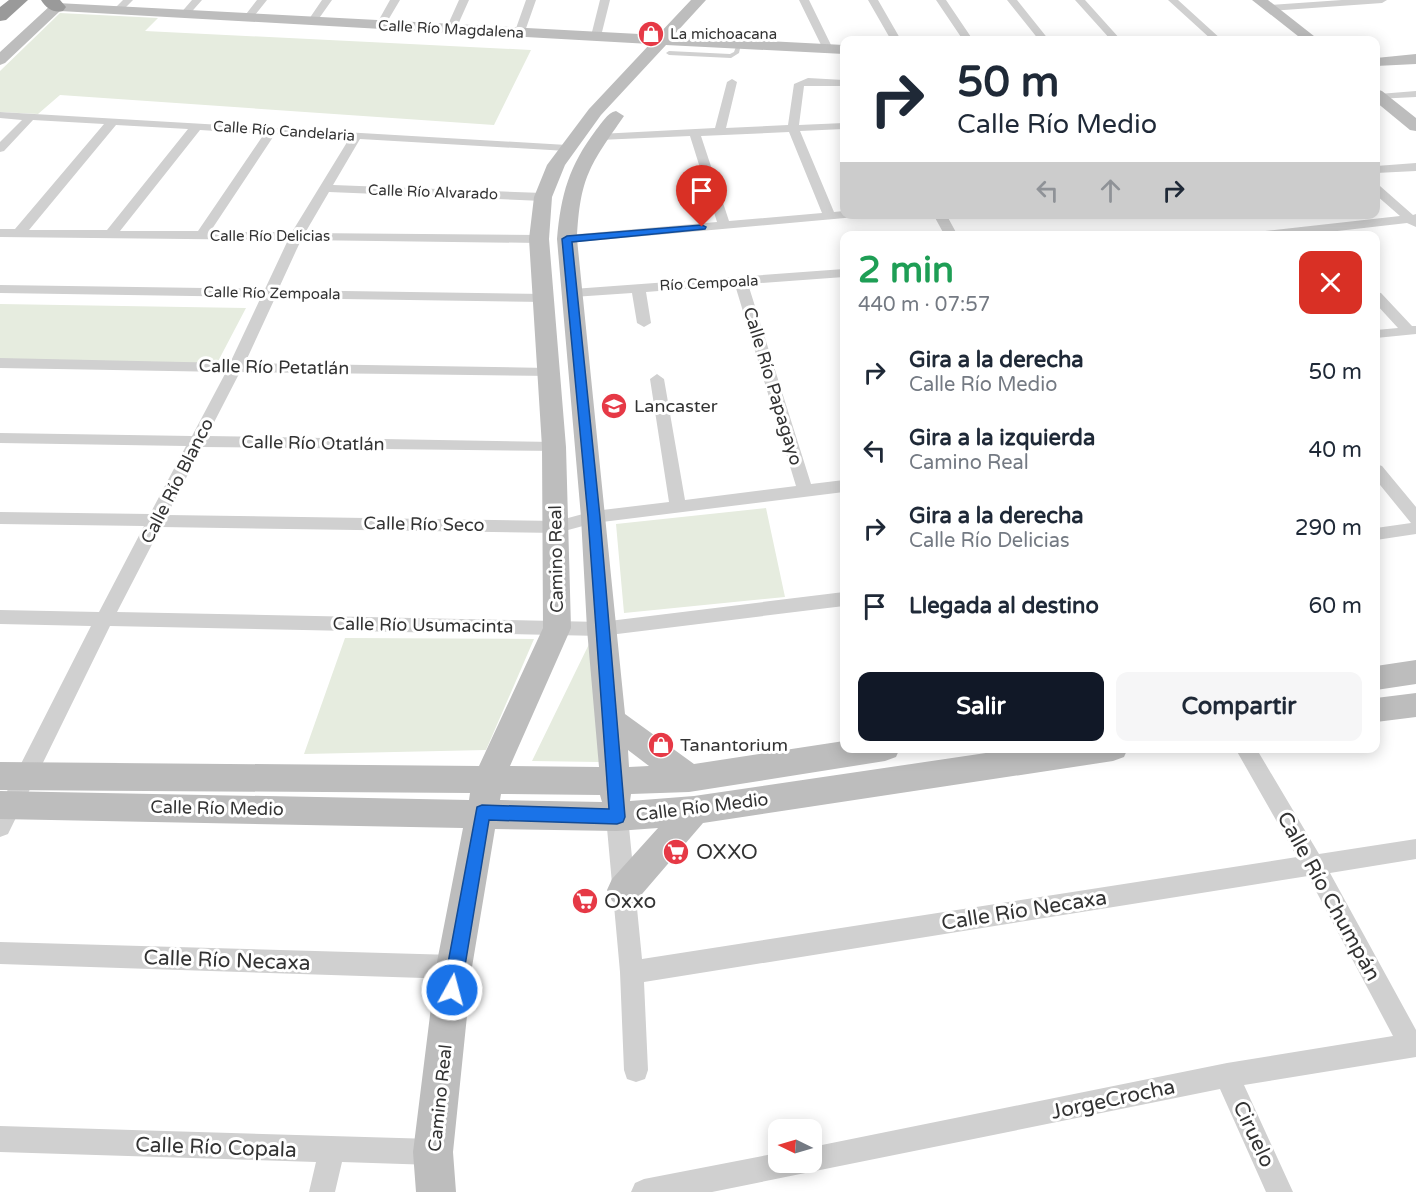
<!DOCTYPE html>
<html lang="es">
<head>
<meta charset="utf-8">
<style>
	:root { --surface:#fff; --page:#f6f6f7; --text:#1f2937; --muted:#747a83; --accent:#111827 }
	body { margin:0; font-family:"Varela Round",sans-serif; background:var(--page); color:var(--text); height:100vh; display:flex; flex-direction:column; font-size:22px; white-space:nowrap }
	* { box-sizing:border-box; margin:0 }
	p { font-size:20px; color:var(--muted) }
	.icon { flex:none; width:33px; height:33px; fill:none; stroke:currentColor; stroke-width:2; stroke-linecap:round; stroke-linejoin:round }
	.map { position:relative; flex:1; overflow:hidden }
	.side { position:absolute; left:840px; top:231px; width:540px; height:522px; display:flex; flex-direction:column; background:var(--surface); border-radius:12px; box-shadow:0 3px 15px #0003 }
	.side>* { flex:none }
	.hud { position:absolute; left:840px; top:36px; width:540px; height:183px; border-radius:12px; box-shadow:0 3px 15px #0003; background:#fff; color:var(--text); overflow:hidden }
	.needle { width:39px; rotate:275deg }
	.buttons { position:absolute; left:768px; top:1119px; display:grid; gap:12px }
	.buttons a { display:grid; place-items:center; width:54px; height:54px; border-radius:12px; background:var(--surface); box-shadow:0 3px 15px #0003; font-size:30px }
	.pin { position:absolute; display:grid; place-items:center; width:51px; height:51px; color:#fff; margin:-62px -26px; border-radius:50% 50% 50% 0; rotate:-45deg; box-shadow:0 0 6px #0007 }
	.pin .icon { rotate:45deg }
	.me { position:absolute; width:66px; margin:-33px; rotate:7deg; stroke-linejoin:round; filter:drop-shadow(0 0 4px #0008) }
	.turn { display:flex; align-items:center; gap:21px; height:126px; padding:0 18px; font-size:27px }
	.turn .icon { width:78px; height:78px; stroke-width:2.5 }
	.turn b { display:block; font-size:42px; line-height:51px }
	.lanes { display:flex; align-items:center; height:57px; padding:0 18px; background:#0003; justify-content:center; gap:30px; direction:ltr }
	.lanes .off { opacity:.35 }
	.round { display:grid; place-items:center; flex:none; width:63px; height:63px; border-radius:12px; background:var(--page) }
	.overview { display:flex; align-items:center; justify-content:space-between; height:102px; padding:0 18px }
	h1 { font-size:36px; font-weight:700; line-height:45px; color:#1e9e55 }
	.cta { display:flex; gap:12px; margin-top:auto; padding:12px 18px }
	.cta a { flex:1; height:69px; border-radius:12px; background:var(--accent); color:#fff; font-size:24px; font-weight:700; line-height:69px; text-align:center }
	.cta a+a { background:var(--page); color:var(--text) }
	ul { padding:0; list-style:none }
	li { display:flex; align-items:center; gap:18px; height:78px; padding:0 18px }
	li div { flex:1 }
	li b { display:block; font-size:22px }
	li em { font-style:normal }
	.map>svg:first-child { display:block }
</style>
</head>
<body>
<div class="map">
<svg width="1416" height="1192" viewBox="0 0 1416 1192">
	<rect width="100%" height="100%" fill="#fff"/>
	<!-- green -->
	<path fill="#e6ecdf" d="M60 13 158 18 145 31 531 50 494 125 60 95 38 114 0 112V71Z
		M0 304 246 308 214 369 0 366Z
		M766 508 785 597 624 613 616 524Z
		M345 638 534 639 486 750 304 754Z
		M591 640 599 762 532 761Z"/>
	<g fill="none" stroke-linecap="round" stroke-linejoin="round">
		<!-- lane -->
		<path fill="#d0d0d0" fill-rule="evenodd" d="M739 43 741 44 739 53 731 58 669 55 666 53 669 51 730 54 734 52 737 44Z"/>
		<!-- street -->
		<path fill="#d0d0d0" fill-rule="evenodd" d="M123 0H133L120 13H114V9Z
			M192 0H202L187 17H181L179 15Z
			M257 0H267L251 20H245L243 18Z
			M322 0H332L315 24H309L307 22Z
			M390 0H400L384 27H378L376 25Z
			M459 0H469L456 29 448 31 446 29Z
			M526 0H536L524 34 519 37 514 34Z
			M600 0H610L601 36 596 39 591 36Z
			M799 0H809L833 49 832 51 823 49Z
			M868 0H878L901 40H891Z
			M936 0H946L973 40H963Z
			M1007 0H1017L1049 40H1039Z
			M1075 0H1085L1121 40H1111Z
			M1168 0H1178L1222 40H1212Z
			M1342 0H1387L1382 3 1269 11 1264 8 1269 5Z
			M808 78 844 80V86H804L799 125 844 123V129L800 131 834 212 844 211V214H858L856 217 567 243 561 239 567 235 717 222 690 136 599 140 593 137 599 134 715 128 727 82 732 79 737 82 726 128 788 125 794 84ZM789 132 822 213 729 221 701 136Z
			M1416 91V97L1376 99V95L1379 94Z
			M0 112 567 145 573 148 567 151 360 139 333 185 543 193 549 197 543 201 329 192 305 233 539 235 545 239 539 243 301 240 278 290 545 294 552 298 545 302 275 298 245 363 548 368 555 373 553 376 240 372 207 436 554 442 560 443 562 447 560 451 202 447 167 515 557 521 594 511 669 502 650 379 657 374 664 379 685 500 796 486 735 285 646 292 651 323 644 327 637 323 632 293 573 297 566 293 573 289 844 269V277L748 284 811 484 844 480V492L594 523 557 533 161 527 117 612 601 622 844 592V606L601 636 110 626 8 834 0 837V805L91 626 0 624V610L99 612 144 526 0 524V512L150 514 186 446 0 443V433L192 436 226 372 0 368V358L230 363 261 297 0 293V285L265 289 288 240 0 237V229H15L104 124 33 120 4 151 0 152V142L22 120 0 118ZM116 125 188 129 107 230H29ZM200 130 264 134 198 231H120ZM275 134 349 139 292 232H210Z
			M1416 163V171L1376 173V166Z
			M1376 185 1380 186 1413 215 1416 214V227L1407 223 1294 236H1250L1256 232 1400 216 1376 195Z
			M933 214H946L958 236H945Z
			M1376 292 1381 293 1412 326H1416V334L1376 338V330L1398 328 1376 304Z
			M1376 464 1382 466 1416 507V534L1376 540V528L1411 523 1376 480Z
			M1235 748H1256L1319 854 1416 839V859L1330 873 1416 1030V1057L1244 1085 1293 1192H1266L1220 1089 712 1192H631L635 1183 644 1179 778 1153V1162H812V1147L1227 1063 1393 1036 1308 876 644 982 648 1070 645 1079 636 1082 627 1079 624 1070 620 972 606 817 610 810 617 807 624 810 628 817 642 959 1297 857Z
			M0 942 454 955 462 959 466 967 462 975 454 979 0 964Z
			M0 1126 433 1139 442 1143 446 1152 442 1161 433 1165 342 1162 335 1192H309L316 1162 0 1152Z"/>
		<!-- secondary -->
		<path fill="#bdbdbd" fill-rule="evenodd" d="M691 0H706L673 36 844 45V54L666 45 601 115 565 165 552 197 549 239 566 447 571 628 510 766 599 767 587 629 581 517 557 239C561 194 569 166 596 130 602 123 607 113 616 111L624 116C590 165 580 177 577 239L625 714 694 764 844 741V748H900L896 757 885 761 689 792 631 794 630 801 694 796 1020 748H1128L1124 757 1113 761 703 823 636 901 624 906 612 901 607 890 612 879 658 828 617 831 495 829 472 967 453 1152 456 1192H416L413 1152 436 967 463 828 0 819V791L469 800 470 793 0 790V762L479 766 543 628 542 447 529 239 534 197 547 165 589 109 650 44 60 11 5 63 0 65V52L52 4 57 3 658 35ZM628 750 649 766 629 767ZM501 794 600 795 602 802 500 800Z
			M1252 0H1268L1319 40H1303Z
			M1416 54V64L1376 66V58Z
			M1376 89 1382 91 1416 118V131L1410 130 1376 102Z
			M1416 660V684L1376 690V666Z
			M1416 693V717L1376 722V698Z"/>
		<!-- highway -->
		<path fill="#9a9a9a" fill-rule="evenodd" d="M9 0H28L6 20 0 21V7Z
			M41 0H60L66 7 63 11C53 13 47 9 41 0Z"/>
	</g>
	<!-- route -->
	<path fill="#1a73e8" stroke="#114b97" stroke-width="1.5" d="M702 225 706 227 705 229 572 242 600 517 625 817 623 822 617 824 489 820 461 990 458 996 452 999 445 996 443 990 477 807 482 805 609 809 588 517 562 239 567 236Z"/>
	<!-- icons -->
	<defs>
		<g id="shop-disc" transform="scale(1.35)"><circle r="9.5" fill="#e63946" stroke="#fff"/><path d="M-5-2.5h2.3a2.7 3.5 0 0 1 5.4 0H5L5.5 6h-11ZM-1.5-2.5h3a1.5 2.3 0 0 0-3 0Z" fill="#fff"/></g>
		<g id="school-disc" transform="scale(1.35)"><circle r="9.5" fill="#e63946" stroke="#fff"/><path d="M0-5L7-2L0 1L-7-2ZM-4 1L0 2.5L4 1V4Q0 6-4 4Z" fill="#fff"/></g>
		<g id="supermarket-disc" transform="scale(1.35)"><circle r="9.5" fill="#e63946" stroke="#fff"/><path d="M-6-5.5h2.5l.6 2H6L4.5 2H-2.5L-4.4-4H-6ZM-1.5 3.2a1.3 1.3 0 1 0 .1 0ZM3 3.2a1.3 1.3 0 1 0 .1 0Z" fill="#fff"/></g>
	</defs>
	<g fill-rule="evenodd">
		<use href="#shop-disc" x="651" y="34"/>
		<use href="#school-disc" x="614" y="406"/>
		<use href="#shop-disc" x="661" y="745"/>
		<use href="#supermarket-disc" x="676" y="852"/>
		<use href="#supermarket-disc" x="585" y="901"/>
	</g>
	<g text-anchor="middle" stroke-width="6" stroke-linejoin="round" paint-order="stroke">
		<!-- far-street labels -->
		<g font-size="15" fill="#333" stroke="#fff">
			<text transform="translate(451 29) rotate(3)" y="5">Calle Río Magdalena</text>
			<text transform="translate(284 131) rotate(4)" y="5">Calle Río Candelaria</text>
			<text transform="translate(433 192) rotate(2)" y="5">Calle Río Alvarado</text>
			<text x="270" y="241">Calle Río Delicias</text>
			<text transform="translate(709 283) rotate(-3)" y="5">Río Cempoala</text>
			<text transform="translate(272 293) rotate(1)" y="5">Calle Río Zempoala</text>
		</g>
		<!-- far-poi labels -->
		<g font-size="15" fill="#333" stroke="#fff" text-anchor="start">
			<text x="670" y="39">La michoacana</text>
		</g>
		<!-- street labels -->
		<g font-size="18" fill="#333" stroke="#fff">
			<text transform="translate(274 367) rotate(1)" y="6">Calle Río Petatlán</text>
			<text transform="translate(773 386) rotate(73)" y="6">Calle Río Papagayo</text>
			<text transform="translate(313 443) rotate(1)" y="6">Calle Río Otatlán</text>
			<text transform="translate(177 481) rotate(-63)" y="6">Calle Río Blanco</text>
			<text transform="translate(424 524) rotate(1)" y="6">Calle Río Seco</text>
			<text transform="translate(556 559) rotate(-91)" y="6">Camino Real</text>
			<text transform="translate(423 625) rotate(1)" y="6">Calle Río Usumacinta</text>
			<text transform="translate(702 807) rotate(-7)" y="6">Calle Río Medio</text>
			<text transform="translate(217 808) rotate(1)" y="6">Calle Río Medio</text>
			<text transform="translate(440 1098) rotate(-84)" y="6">Camino Real</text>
		</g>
		<!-- poi labels -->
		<g font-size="18" fill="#333" stroke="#fff" text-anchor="start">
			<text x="634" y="412">Lancaster</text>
			<text x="680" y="751">Tanantorium</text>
		</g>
		<!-- near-poi labels -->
		<g font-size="21" fill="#333" stroke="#fff" text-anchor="start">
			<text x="696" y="859">OXXO</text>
			<text x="604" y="908">Oxxo</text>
		</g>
		<!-- near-street labels -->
		<g font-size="21" fill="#333" stroke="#fff">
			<text transform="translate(1329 896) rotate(61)" y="7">Calle Río Chumpán</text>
			<text transform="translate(1024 910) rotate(-9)" y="7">Calle Río Necaxa</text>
			<text transform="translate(227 960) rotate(2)" y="7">Calle Río Necaxa</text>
			<text transform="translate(1113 1099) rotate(-12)" y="7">JorgeCrocha</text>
			<text transform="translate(1254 1134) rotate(65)" y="7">Ciruelo</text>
			<text transform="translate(216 1147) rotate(2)" y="7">Calle Río Copala</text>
		</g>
	</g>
</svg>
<div class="buttons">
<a><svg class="needle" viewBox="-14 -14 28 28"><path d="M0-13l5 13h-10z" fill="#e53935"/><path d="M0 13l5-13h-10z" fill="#747a83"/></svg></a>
</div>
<div class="pin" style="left:702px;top:227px;background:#d93025"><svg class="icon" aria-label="arrive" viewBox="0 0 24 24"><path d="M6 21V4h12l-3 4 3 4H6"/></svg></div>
<svg class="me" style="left:452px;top:990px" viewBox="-20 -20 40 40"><circle r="17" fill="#1a73e8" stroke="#fff" stroke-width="3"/><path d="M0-11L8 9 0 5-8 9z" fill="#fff"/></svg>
<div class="hud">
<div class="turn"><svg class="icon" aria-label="right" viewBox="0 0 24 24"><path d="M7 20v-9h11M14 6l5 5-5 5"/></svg><div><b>50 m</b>Calle Río Medio</div></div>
<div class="lanes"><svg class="icon off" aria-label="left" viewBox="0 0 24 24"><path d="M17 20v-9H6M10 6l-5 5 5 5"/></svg><svg class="icon off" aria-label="ahead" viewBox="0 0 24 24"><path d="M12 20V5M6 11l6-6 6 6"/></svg><svg class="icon" aria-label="right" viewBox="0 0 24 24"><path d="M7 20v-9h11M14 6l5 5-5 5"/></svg></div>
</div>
<section class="side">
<div class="overview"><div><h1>2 min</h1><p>440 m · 07:57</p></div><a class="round" style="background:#d93025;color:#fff"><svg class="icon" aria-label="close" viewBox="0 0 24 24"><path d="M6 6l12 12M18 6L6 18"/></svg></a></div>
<ul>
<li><svg class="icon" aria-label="right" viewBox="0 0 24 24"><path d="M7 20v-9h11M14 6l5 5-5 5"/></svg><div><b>Gira a la derecha</b><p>Calle Río Medio</p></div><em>50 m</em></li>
<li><svg class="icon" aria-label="left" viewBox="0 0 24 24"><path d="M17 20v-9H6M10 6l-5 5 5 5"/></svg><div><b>Gira a la izquierda</b><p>Camino Real</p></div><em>40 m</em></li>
<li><svg class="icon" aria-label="right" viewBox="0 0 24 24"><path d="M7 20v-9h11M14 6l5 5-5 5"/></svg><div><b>Gira a la derecha</b><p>Calle Río Delicias</p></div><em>290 m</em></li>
<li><svg class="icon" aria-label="arrive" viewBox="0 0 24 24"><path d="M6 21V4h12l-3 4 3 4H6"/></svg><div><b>Llegada al destino</b></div><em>60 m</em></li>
</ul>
<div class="cta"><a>Salir</a><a>Compartir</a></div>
</section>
</div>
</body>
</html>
